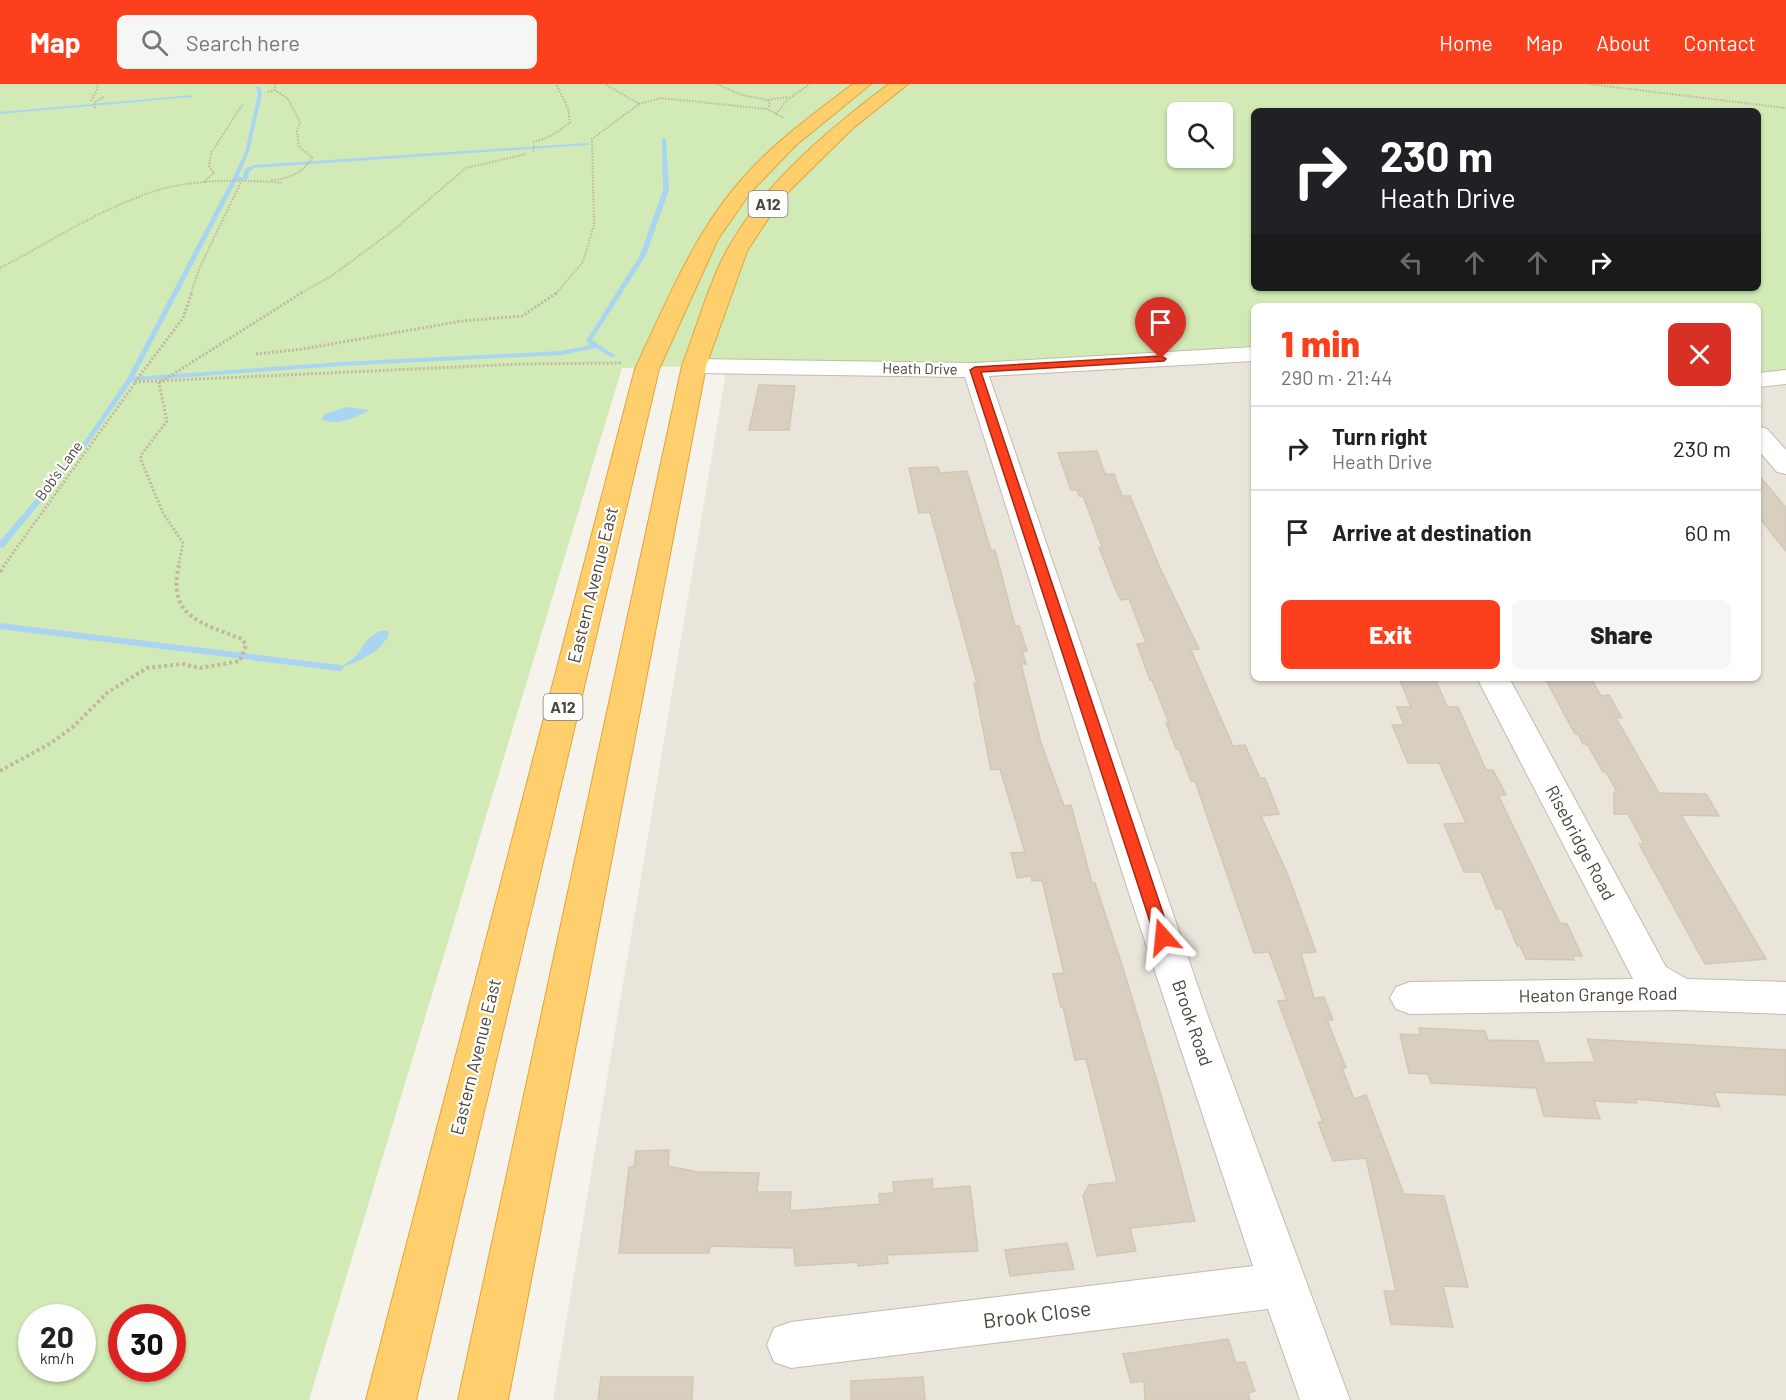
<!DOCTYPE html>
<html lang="en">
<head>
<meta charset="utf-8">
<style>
	:root { --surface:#fff; --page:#f6f6f6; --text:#222; --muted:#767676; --line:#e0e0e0; --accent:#fc3f1d }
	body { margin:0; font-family:Barlow,sans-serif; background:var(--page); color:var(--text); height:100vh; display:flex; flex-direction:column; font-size:22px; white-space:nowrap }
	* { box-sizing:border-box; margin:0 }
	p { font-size:20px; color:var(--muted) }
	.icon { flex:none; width:33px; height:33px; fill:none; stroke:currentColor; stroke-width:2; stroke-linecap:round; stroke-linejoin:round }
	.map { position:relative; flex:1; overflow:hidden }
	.sheet { position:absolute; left:1251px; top:219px; width:510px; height:378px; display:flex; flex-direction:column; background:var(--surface); border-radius:9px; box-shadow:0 2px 4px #0004 }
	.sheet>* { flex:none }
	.top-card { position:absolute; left:1251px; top:24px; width:510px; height:183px; border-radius:9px; box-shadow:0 2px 4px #0004; background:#202124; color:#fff; overflow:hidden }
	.fabs { position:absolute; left:1167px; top:18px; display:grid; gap:12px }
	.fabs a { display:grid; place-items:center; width:66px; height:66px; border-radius:9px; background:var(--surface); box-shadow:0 2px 4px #0004; font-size:30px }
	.speed { position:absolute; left:18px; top:1220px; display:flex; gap:12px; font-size:30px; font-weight:700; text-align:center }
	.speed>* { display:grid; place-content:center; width:78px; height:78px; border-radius:50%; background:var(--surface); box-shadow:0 2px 4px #0004; line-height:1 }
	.speed small { font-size:15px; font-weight:400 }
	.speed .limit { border:9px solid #d22; background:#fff; color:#111 }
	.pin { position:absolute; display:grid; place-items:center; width:51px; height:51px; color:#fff; margin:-62px -26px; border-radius:50% 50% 50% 0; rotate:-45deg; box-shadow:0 0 6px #0007 }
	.pin .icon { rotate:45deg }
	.me { position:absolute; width:66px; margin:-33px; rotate:342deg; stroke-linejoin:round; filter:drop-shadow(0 0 4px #0008) }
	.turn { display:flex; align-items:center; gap:21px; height:126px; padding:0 30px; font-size:27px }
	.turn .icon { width:78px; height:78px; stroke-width:2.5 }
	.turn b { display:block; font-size:42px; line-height:51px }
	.lanes { display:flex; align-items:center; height:57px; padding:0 30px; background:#0003; justify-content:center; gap:30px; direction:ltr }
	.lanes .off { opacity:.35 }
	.round { display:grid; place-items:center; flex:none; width:63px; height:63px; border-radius:9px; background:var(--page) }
	.headline { display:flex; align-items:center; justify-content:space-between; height:102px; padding:0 30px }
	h1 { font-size:36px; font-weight:800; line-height:45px; color:var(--accent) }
	.button { display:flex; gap:12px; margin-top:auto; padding:12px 30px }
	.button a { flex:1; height:69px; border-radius:9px; background:var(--accent); color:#fff; font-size:24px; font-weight:800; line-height:69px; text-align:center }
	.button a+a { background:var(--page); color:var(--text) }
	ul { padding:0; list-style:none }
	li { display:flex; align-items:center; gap:18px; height:84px; padding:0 30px; border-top:2px solid var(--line) }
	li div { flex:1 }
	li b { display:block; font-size:22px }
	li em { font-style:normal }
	header { display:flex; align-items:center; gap:36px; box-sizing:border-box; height:84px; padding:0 30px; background:var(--accent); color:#fff }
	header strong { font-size:28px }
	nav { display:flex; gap:33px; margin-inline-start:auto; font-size:21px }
	.search { width:420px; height:54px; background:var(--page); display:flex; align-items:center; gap:15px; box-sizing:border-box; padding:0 21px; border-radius:9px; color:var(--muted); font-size:22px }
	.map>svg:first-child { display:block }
</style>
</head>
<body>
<header>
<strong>Map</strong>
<div class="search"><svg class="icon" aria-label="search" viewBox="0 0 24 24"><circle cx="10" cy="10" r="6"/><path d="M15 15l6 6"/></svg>Search here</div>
<nav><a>Home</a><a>Map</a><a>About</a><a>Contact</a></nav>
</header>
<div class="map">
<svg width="1786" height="1316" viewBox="0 0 1786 1316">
	<rect width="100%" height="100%" fill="#f6f3ec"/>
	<!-- residential -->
	<path fill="#eae5da" d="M1254 270V594H1758V296L1786 293V1316H553L727 282Z"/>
	<!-- green -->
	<path fill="#d2eab5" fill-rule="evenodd" d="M0 0H1786V293L1758 296V222H1254V270L975 286 694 282 622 284 309 1316H0ZM1254 27H1758V204H1254ZM1178 28H1222V74H1178ZM32 1233H82V1284H32ZM122 1233H172V1284H122Z"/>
	<!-- water -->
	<path fill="#a9d4f2" d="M347 323 370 326C356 333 336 343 321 335L325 330Z
		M380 547H387L389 550C380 569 359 577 340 584L357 571 368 555Z"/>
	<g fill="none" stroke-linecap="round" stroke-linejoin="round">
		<!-- stream -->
		<path fill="#a9d4f2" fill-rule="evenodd" d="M256 3H260L262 10 249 68 238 93H243L244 86 253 81 587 59 589 60 587 61 254 84 249 88 248 95 237 96 134 293 341 278 562 267 591 261 586 257 640 171 663 106 662 55 664 54 666 55 669 106 646 171 592 256 616 272 611 273 596 264 562 271 341 282 132 297 85 364 3 464H0V457L81 362 127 295 232 95 245 68 258 10Z
			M194 11 192 13 0 30V28Z
			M0 539 340 581 344 584 340 587 0 545Z"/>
	</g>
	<!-- building -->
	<path fill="#d8cfc1" stroke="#d3c7b4" stroke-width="1.5" d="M759 301 795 302 789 346H749Z
		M1097 367 1105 390H1114L1122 412H1130L1160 484 1199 565 1191 566 1233 662 1245 661 1260 694H1265L1279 730 1261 732 1288 791 1316 868 1301 869 1314 914 1324 913 1333 936H1327L1346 984H1342L1354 1015 1366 1011 1404 1110 1444 1112 1468 1203 1443 1202 1453 1243 1391 1240 1384 1207H1396L1366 1074 1333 1077 1318 1038H1323L1278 917 1287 916 1269 868 1254 869 1195 697H1191L1179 665H1176L1166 639H1169L1152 596H1150L1137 560 1146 559 1129 515 1121 516 1118 511 1099 464 1102 463 1083 412H1079L1077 406H1071L1058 369Z
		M938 383 940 389 967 387 991 467 995 466 1015 542H1019L1027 567H1022L1026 580H1021L1041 659 1064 722 1071 721 1092 799H1095L1123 884 1158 1000 1195 1137 1130 1144 1136 1167 1097 1172 1083 1112 1089 1101 1117 1098 1086 975 1075 976 1063 923H1061L1053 890 1064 889 1042 796 1032 797 1031 792 1017 794 1011 769 1025 768 1000 685 991 686 974 599H977L930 428 919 429 909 384Z
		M1758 390 1786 424V467L1758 432Z
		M1399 594H1435L1447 623H1458L1486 686H1493L1506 711H1498L1560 839 1567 840 1582 872H1573L1574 876 1526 875 1520 862H1517L1502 825H1496L1481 788H1464L1444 740 1466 739 1439 679H1408L1392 641H1404L1397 623H1411Z
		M1545 594H1591L1601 612 1609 611 1622 634H1616L1659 709 1706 710 1719 732 1681 731 1766 875 1705 880 1639 760H1644L1628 730H1614V708H1617L1606 688H1603L1587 660H1583L1578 650H1575Z
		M1419 944 1485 947 1488 956 1538 957 1545 979 1595 978 1587 955 1786 966V1011L1714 1008 1720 1023 1636 1015 1637 1019 1594 1017 1600 1035 1544 1032 1536 1004 1431 999 1428 990 1409 989 1400 950 1420 951Z
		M669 1066 668 1082 698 1088 759 1089 757 1108H791L790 1127 880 1120 879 1110 894 1109 893 1098 932 1095 933 1105 970 1102 978 1167 887 1171 888 1179 858 1182V1178L795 1182 794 1164 710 1162 709 1169H619L629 1083H634L636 1067Z
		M1067 1159 1074 1185 1010 1192 1005 1166Z
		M1228 1255 1236 1279 1245 1278 1255 1307 1248 1309 1250 1316H1145L1144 1297 1131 1299 1123 1270Z
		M601 1293H693L692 1316H598Z
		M923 1293 925 1316H851V1297Z"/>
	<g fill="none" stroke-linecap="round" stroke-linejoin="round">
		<!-- minor casing -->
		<g stroke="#c2bbae" stroke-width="2">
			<path id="minor" d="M1254 263V277L989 292 1208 932 1350 1316H1300L1268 1225 791 1284 774 1278 767 1261 774 1244 791 1238 1253 1182 1127 803 965 293 694 289 686 287 682 282 686 277 694 275 975 279Z
				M1786 286V300L1758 303V289Z
				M1758 342 1767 345 1786 366V390L1777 388 1758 366Z
				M1477 594H1509L1666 883 1687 895 1786 898V930L1681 926 1410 930 1396 925 1390 914 1396 903 1410 898 1633 895Z"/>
		</g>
		<!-- highway casing -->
		<g stroke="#e0a43c" stroke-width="2">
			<path id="highway" d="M853 0H871L796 61 750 109 718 155 659 285 416 1316H366L635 285C665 222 691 156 736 102 769 62 812 31 853 0Z
				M889 0H908L852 45 781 115 747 167 706 282 508 1316H458L682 282C696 246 709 199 727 166 765 98 828 46 889 0Z"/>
		</g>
		<!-- path-far2 -->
		<path stroke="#c4b79f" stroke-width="2" stroke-dasharray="1.5 1.5" stroke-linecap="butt" d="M717 0 742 11 768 16 770 21 767 25 784 34
			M1589 0 1786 24
			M268 8 275 6
			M768 16 787 13
			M91 17 98 4 97 0
			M639 20 661 14 767 25
			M95 24 94 19 104 13
			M776 30 787 16 810 0
			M533 58 549 53 570 39 568 24 556 0
			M533 68 534 61
			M271 96C288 95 304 89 312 73L299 63 297 47 300 38 288 15 275 6V0
			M204 98 214 89 209 82 211 69 243 20
			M0 184C48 159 97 127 149 109 188 95 241 95 282 99
			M191 209 200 183 242 96
			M301 209 333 191 391 148 466 84 526 70
			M556 209 583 178 594 141 592 55 639 20 605 0"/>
		<!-- path-far1 -->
		<path stroke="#c4b79f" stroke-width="3" stroke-dasharray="2 2" stroke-linecap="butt" d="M256 270 303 265 462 237 522 232 558 208
			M135 298 521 280 622 279
			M135 298 183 234 192 208
			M3 483 135 299
			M178 483 183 459 163 429 141 376V371L167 337 159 299 303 208"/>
		<!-- path -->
		<path stroke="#c4b79f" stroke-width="4" stroke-dasharray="3 3" stroke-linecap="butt" d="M0 488 4 482
			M0 687 51 659 73 643 108 608 147 584 182 580 200 584 240 577 246 561 242 555C204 540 166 533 179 482"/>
		<!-- minor -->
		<use href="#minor" fill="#fff" fill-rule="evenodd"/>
		<!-- highway -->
		<use href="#highway" fill="#ffcf6e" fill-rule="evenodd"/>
	</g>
	<!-- route -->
	<path fill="#fc3f1d" stroke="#a42913" stroke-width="1.5" d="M1161 272 1166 275 1164 277 981 288 1171 853 1163 859 1155 853 970 286 975 283Z"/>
	<g text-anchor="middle" stroke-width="4.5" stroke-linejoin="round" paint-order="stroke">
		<!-- far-street labels -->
		<g font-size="15" fill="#4b4439" stroke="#fff">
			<text transform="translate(920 285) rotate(1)" y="5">Heath Drive</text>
			<text transform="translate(59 387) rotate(-54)" y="5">Bob's Lane</text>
		</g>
		<!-- shield labels -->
		<g fill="#fff" stroke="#817c74" stroke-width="1.5">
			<rect x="748.5" y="107" width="39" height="26" rx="4.5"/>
			<rect x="543.5" y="610" width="39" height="26" rx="4.5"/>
		</g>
		<g font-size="16" font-weight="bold" fill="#4b4439">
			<text x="768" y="126">A12</text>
			<text x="563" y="629">A12</text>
		</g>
		<!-- street labels -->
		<g font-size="18" fill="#4b4439" stroke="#fff">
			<text transform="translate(593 501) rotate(-76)" y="6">Eastern Avenue East</text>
			<text transform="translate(1580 759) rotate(62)" y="6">Risebridge Road</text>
			<text transform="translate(1598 911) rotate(-1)" y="6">Heaton Grange Road</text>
			<text transform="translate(1192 939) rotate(71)" y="6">Brook Road</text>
			<text transform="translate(476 973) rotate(-76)" y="6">Eastern Avenue East</text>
		</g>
		<!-- near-street labels -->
		<g font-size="21" fill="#4b4439" stroke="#fff">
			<text transform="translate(1037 1231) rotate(-7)" y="7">Brook Close</text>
		</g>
	</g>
</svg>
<div class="fabs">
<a><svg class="icon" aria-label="search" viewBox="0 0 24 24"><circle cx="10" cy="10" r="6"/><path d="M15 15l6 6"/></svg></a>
</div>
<div class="speed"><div>20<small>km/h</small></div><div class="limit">30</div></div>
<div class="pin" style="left:1161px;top:275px;background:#d93025"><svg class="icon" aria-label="arrive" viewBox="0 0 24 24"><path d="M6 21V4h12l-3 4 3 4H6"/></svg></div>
<svg class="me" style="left:1163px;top:853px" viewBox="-20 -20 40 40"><path d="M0-17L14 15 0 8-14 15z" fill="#fc3f1d" stroke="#fff" stroke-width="4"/></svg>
<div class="top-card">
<div class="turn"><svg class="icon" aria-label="right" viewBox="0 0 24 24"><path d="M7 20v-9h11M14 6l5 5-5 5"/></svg><div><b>230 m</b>Heath Drive</div></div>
<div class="lanes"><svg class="icon off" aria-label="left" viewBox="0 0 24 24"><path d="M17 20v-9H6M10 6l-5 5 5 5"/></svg><svg class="icon off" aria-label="ahead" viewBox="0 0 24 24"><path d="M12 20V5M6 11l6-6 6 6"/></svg><svg class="icon off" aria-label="ahead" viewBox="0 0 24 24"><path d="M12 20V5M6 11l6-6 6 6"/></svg><svg class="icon" aria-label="right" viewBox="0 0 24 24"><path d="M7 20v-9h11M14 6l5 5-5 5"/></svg></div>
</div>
<section class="sheet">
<div class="headline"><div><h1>1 min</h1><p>290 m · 21:44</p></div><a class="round" style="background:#d93025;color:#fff"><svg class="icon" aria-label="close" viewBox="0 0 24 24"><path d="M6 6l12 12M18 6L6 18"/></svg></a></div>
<ul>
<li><svg class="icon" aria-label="right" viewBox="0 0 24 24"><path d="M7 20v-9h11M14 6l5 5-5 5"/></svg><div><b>Turn right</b><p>Heath Drive</p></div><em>230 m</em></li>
<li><svg class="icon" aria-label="arrive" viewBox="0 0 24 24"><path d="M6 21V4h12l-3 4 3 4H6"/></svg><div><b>Arrive at destination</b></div><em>60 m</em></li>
</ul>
<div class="button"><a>Exit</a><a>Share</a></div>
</section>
</div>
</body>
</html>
